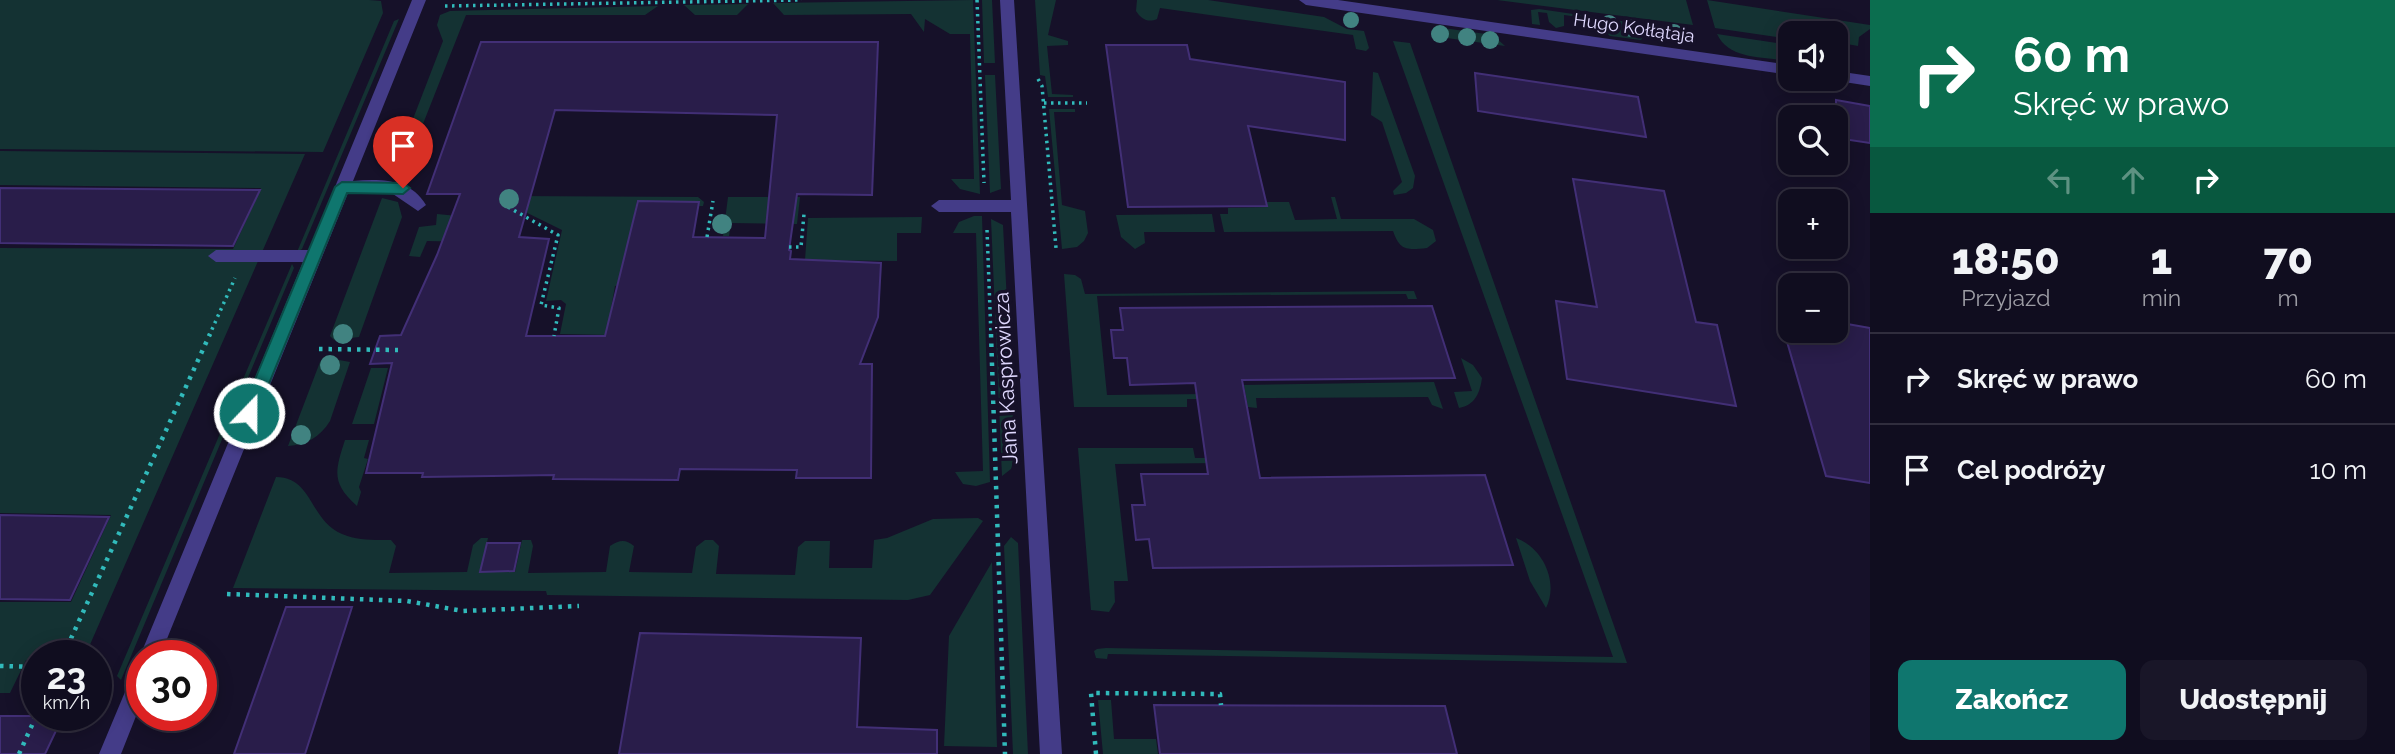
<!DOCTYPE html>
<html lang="pl">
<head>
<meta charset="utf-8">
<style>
	:root { --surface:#100d1f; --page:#191628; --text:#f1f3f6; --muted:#9c9ca4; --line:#302d3d; --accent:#0f766e }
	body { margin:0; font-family:Raleway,sans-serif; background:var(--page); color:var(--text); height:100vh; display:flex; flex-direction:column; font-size:26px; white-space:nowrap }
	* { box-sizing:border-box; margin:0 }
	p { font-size:23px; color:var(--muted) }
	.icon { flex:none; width:38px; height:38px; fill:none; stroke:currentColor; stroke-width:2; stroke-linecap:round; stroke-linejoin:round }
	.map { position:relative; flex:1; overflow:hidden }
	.panel { display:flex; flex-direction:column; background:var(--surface); width:525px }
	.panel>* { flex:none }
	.hud { background:#0b6e4f; color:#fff; overflow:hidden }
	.fabs { position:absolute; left:1778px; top:21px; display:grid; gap:14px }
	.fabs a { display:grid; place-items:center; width:70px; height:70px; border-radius:14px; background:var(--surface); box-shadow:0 4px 18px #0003,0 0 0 2px var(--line); font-size:35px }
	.speed { position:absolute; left:21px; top:640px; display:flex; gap:14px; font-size:35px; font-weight:700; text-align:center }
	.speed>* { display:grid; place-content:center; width:91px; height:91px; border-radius:50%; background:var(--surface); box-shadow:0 4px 18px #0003,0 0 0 2px var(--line); line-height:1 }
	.speed small { font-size:18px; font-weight:400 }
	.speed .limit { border:10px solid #d22; background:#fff; color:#111 }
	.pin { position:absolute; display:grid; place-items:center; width:60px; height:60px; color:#fff; margin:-72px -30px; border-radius:50% 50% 50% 0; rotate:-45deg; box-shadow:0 0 7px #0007 }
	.pin .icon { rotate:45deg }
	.me { position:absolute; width:77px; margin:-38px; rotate:22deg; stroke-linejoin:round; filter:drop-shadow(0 0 5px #0008) }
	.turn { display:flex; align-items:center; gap:24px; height:147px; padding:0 28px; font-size:32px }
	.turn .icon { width:91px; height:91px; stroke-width:2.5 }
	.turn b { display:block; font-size:49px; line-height:60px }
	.lanes { display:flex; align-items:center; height:66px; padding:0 28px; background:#0003; justify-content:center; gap:35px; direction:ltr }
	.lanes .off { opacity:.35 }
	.eta { display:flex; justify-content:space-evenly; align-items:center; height:119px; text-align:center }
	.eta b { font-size:42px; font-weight:800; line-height:49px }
	.action { display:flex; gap:14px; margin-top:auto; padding:14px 28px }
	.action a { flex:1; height:80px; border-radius:14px; background:var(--accent); color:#fff; font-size:28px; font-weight:800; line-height:80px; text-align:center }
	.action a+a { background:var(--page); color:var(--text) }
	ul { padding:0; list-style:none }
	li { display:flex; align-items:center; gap:21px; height:91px; padding:0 28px; border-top:2px solid var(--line) }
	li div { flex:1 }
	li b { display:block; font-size:26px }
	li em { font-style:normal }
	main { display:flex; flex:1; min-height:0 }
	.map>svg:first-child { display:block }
</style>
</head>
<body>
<main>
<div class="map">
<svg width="1870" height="754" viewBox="0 0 1870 754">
	<rect width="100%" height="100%" fill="#161129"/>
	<!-- green -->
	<path fill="#143233" d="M0 0H369L381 1 383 13 323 152 0 149Z
		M973 0 980 194 960 189 951 179H974L970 34H950L925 19 924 32 911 14 784 15 773 3Z
		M982 0H992L995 63H984Z
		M1035 0H1056L1048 35 1068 41V45L1047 46 1052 94 1073 95V97H1048L1045 76 1040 75Z
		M1137 0H1208L1324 17 1347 29 1364 31 1369 48 1366 51 1356 49 1353 35 1160 8 1157 19C1148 23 1141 19 1136 11Z
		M1497 0H1686L1693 25Z
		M1707 0 1870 25V29L1859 37 1858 46 1836 42V33H1790V39L1715 28Z
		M748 4 737 15H695L684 5Z
		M658 6 645 15H466L402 177 391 176 443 41 437 25 440 15 450 11Z
		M1539 9 1642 24 1649 29 1641 40 1610 36 1602 29 1601 20 1564 15V26L1556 28 1549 22 1547 13 1538 12 1540 25 1532 24 1531 10Z
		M399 19 302 249 297 252 394 21Z
		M1443 28 1493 35 1505 46 1432 36Z
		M1717 34 1790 45V47L1783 46 1786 56 1782 60C1759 57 1728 58 1717 34Z
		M1393 41 1410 43 1627 663 1108 654 1107 659 1096 658 1094 651 1097 649 1106 648 1613 657Z
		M1373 72 1378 73 1415 176 1413 188 1406 193 1394 195 1393 191 1402 182 1382 122 1371 115Z
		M985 75H995L1001 189 990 193Z
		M1049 109H1075V112H1054L1062 205 1085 211 1088 233 1084 241 1077 247 1062 249Z
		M0 151 305 154 85 656H37V661L26 660 10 693H0V602H71L111 515 0 513V248L233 249 261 188 0 185Z
		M511 196 698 197 704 202 703 206H699L700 202 637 201 620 285 615 286 610 314 615 315 610 335 560 334 566 304 561 300 546 301 562 230 507 203Z
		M728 197H800L797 224 731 223 729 236H723Z
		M1331 197H1335L1341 219H1414L1433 230 1436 241 1427 248C1407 250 1400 251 1393 231L1224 232 1220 214H1228V208L1267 207V202H1289L1295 220 1337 219Z
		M382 198 398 202 402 217 359 337 334 340 330 336Z
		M437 214 458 216 474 242 427 241 420 257 409 256 419 227 436 225Z
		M1212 214 1215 232H1144L1145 243 1135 249 1121 237 1116 215Z
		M974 216H982L990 482 976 486 963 484 955 472 983 471 976 233H953L959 222Z
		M922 217 921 233H897V261L805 260 808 218Z
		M991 219 1003 225 1015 456 1011 469 1002 476Z
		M292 264 294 268 121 680 117 676Z
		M1064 274 1075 275 1081 279 1085 294 1414 291 1417 299H1408L1406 294 1097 296 1107 395 1210 394 1211 399H1187V407H1074Z
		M328 358 350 362 330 421C320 437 306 445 288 446L320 362Z
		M1461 358 1473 365 1482 378C1480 393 1475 405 1459 408L1454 392 1472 391Z
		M371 368H388L374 424H352Z
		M1434 382 1443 409 1432 405 1428 397 1256 398 1257 408 1248 407 1244 385Z
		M345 440H369L364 458 368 459 359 487 361 492 357 506C331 483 335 471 345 440Z
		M1078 448H1193L1195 458H1221L1222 463 1115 464 1128 581H1114L1115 602 1109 612 1091 610Z
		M276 477C313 477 309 520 342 534 358 541 375 540 391 540L396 546 389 573 467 572 473 545 481 538H488L480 572H515L522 540H531L533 546 528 573 606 572 610 546C620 540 625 539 634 546L629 572 692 573 696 547 705 540H713L719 546 716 574 795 575 798 547 805 541H830L829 568H872L874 540 887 538 933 519 978 518 983 521 930 595 908 600 547 595 546 591 233 588Z
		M1011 537 1018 543 1028 754H1013L1004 546Z
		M1516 538C1543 548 1559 582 1546 608L1530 581Z
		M992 562 997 747 944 746 949 636Z
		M1098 700H1111L1114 739H1156L1158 754H1103Z"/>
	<!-- building -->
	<path fill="#291d4a" stroke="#422f76" stroke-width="2" fill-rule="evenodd" d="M481 42H878L872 195 797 194 789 250 791 251 790 259 881 263 878 317 860 364H872L871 478H796L797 470 680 469 678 480 553 479 554 475 422 477 423 473H366L392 363 370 364 380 336 401 335 437 255 460 194H427ZM555 110 777 115 765 238 693 237 699 202 638 201 605 336H526L549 239 519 237Z
		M1106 45H1187L1190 59 1345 82V140L1248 126 1267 206 1128 207Z
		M1475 73 1638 97 1646 137 1478 111Z
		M1836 100 1870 106V143L1836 138Z
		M1573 179 1664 191 1696 322 1717 325 1736 406 1567 379 1556 301 1597 307Z
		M0 188 260 190 233 246 0 243Z
		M1432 306 1455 378 1242 380 1260 478 1485 475 1513 565 1153 568 1149 539 1136 540 1132 505H1145L1141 474H1208L1195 383 1130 385 1127 358H1114L1111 330H1123L1120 308Z
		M1779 314 1790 316V331H1836V322L1870 328V483L1826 476Z
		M0 515 109 517 70 600 0 599Z
		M487 543H520L514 571 480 572Z
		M286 607H352L305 754H234Z
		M640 633 861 638 857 727 937 730V754H619Z
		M1154 705 1445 706 1457 754H1160Z
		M0 716H63L45 754H0Z"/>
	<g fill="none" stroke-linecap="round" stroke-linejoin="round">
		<!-- path-far1 -->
		<path stroke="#31babb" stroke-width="3.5" stroke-dasharray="2.5 4.5" stroke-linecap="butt" d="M977 0 984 183
			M445 6 802 0
			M1038 79 1042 86 1056 248
			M1044 103H1087
			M508 207 558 235 541 305 559 308 554 336
			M987 230 991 336
			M707 237 713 201
			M789 247H801L804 214
			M209 336 235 278"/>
		<!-- path -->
		<path stroke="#31babb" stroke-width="4.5" stroke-dasharray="3.5 6" stroke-linecap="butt" d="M991 334 1005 754
			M319 349 398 350
			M227 594 407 601 463 611 579 606
			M63 656 210 334
			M0 666 37 667
			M19 754 37 714
			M1096 754 1091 693 1220 694 1221 705"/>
		<!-- minor -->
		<path fill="#443c88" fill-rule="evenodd" d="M412 0H426L353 181C380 179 410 178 426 205L418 211 393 194 348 193 160 656H142V661L140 656 303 262H216L208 256 216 250H309Z
			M1000 0H1014L1062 754H1040L1011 212H939L931 206 939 200H1011Z
			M1299 0H1338L1790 65V75L1306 5Z
			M1836 71 1870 76V86L1831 80 1836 79Z
			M142 665V701L121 754H99L135 668Z"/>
	</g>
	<!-- trees -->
	<g fill="#418381">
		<circle cx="1351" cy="20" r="8"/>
		<circle cx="1609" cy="24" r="9"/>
		<circle cx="1631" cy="28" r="9"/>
		<circle cx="1674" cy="33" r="9"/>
		<circle cx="1440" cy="34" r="9"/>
		<circle cx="1467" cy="37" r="9"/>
		<circle cx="1490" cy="40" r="9"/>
		<circle cx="509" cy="199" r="10"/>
		<circle cx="722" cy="224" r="10"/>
		<circle cx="343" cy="334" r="10"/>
		<circle cx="330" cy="365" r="10"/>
		<circle cx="301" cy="435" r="10"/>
	</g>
	<!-- route -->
	<path fill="#0f766e" stroke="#0a4d48" stroke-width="2" d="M342 182 403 183 410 188 403 194 347 193 257 413 255 418H243L241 413 335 187Z"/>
	<g text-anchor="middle" stroke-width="7" stroke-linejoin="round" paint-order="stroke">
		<!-- far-street labels -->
		<g font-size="18" fill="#e0d9ff" stroke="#161129">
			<text transform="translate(1634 28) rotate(8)" y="6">Hugo Kołłątaja</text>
		</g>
		<!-- street labels -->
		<g font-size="21" fill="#e0d9ff" stroke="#161129">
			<text transform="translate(1006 378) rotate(-93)" y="7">Jana Kasprowicza</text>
		</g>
	</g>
</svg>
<div class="fabs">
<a><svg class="icon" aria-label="sound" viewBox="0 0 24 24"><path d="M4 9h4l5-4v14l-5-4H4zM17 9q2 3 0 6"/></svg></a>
<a><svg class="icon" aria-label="search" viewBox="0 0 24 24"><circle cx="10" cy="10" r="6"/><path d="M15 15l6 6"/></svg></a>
<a>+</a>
<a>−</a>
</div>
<div class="speed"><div>23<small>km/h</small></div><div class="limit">30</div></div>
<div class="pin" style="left:403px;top:188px;background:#d93025"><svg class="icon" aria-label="arrive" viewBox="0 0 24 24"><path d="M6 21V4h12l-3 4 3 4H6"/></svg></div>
<svg class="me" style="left:249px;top:413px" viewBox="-20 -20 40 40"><circle r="17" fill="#0f766e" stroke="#fff" stroke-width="3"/><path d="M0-11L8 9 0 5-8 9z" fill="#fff"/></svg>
</div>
<section class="panel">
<div class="hud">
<div class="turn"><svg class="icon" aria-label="right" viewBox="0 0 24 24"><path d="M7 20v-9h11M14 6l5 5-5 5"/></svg><div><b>60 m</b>Skręć w prawo</div></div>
<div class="lanes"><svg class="icon off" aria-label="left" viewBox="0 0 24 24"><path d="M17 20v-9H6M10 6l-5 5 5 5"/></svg><svg class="icon off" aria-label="ahead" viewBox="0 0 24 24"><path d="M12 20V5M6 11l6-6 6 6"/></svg><svg class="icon" aria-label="right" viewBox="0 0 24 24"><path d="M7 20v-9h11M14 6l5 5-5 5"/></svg></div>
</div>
<div class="eta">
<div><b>18:50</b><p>Przyjazd</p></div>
<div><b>1</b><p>min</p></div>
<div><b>70</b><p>m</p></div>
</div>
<ul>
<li><svg class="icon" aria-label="right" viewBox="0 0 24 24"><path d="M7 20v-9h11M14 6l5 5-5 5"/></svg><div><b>Skręć w prawo</b></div><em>60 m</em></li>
<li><svg class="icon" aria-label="arrive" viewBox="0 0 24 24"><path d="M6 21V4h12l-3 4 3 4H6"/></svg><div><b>Cel podróży</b></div><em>10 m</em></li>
</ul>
<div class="action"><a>Zakończ</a><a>Udostępnij</a></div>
</section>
</main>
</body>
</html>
